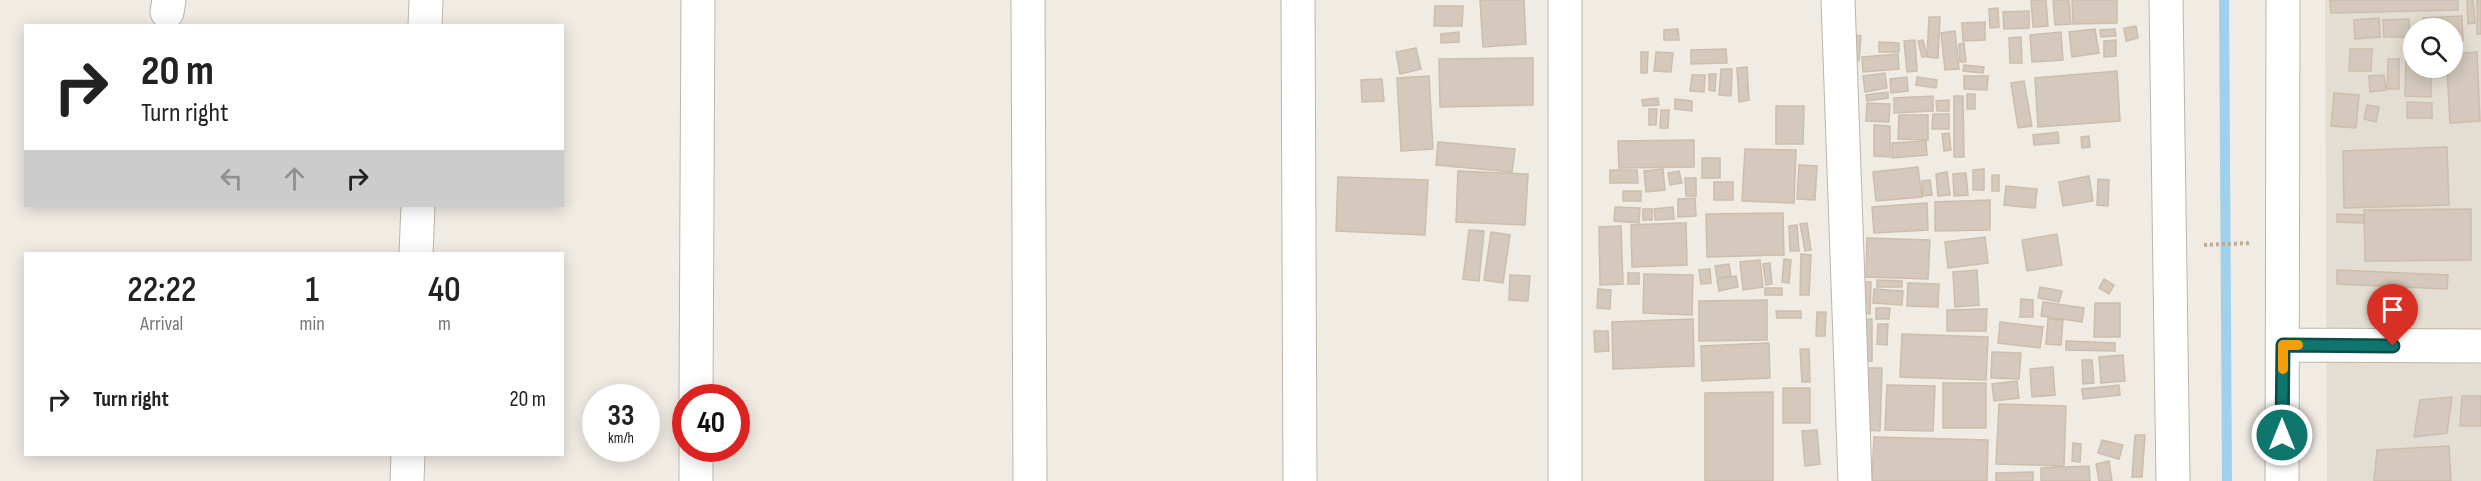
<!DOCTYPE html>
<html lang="en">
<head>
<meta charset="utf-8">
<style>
	:root { --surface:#fff; --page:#f2f2f2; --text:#222; --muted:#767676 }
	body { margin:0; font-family:"Sofia Sans Condensed",sans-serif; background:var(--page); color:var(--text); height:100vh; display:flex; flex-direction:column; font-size:22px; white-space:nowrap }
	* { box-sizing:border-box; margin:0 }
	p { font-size:20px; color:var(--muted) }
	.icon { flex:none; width:33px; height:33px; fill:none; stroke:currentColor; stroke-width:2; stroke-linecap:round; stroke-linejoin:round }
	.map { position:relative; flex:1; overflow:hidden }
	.details { position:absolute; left:24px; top:252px; width:540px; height:204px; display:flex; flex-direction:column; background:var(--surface); border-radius:0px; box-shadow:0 3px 15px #0003 }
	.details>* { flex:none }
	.banner { position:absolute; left:24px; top:24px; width:540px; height:183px; border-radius:0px; box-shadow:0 3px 15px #0003; background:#fff; color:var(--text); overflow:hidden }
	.controls { position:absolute; left:2403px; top:18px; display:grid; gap:12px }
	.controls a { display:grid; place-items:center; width:60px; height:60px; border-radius:50%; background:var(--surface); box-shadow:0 3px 15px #0003; font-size:30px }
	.speed { position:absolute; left:582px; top:384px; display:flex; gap:12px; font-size:30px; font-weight:700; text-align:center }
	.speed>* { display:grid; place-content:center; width:78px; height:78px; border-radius:50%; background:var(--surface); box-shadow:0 3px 15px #0003; line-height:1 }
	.speed small { font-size:15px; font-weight:400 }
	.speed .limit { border:9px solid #d22; background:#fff; color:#111 }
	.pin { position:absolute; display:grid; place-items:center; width:51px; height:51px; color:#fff; margin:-62px -26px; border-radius:50% 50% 50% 0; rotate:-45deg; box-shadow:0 0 6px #0007 }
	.pin .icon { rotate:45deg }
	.me { position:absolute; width:66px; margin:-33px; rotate:0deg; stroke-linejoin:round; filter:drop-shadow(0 0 4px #0008) }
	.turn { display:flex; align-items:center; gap:21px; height:126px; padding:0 18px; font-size:27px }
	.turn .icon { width:78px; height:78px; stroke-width:2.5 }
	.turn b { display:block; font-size:42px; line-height:51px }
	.lanes { display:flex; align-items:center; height:57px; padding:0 18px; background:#0003; justify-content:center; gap:30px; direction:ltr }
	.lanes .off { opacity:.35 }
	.eta { display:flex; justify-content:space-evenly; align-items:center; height:102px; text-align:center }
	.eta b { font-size:36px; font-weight:600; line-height:42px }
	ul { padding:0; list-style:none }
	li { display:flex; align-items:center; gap:18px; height:90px; padding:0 18px }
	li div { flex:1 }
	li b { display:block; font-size:22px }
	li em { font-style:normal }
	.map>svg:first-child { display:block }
</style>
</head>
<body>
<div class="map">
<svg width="2481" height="481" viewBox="0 0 2481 481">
	<rect width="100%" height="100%" fill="#f0ebe3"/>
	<!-- residential -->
	<path fill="#e4ddd1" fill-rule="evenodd" d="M2325 0H2481V481H2327ZM2414 28H2452V68H2414Z"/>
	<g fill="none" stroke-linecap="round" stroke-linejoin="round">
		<!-- stream -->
		<path stroke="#a0d1ec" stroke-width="10" d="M2224 0 2227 481"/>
	</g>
	<!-- building -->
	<path fill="#d4c9bc" stroke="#ccbeac" stroke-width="1.5" d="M1480 0H1524L1526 44 1483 47Z
		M2031 0H2046L2048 26 2033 27Z
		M2053 0H2069L2071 24 2055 25Z
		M2072 0H2117V23L2073 24Z
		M2330 0H2458V10L2331 13Z
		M2467 0H2473L2475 23 2468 24Z
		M2477 0H2481V34H2477Z
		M1435 6H1463L1462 26H1434Z
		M1998 8 1999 27 1990 28 1989 9Z
		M2029 11V28L2004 29 2003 12Z
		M2462 16 2463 41 2452 42V28H2423V18Z
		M1929 17H1940L1938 58 1927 57Z
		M2379 18 2380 37 2355 39 2354 20Z
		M2409 19 2410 37H2384L2383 20Z
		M1985 22V40L1963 41 1962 23Z
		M2136 26 2138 38 2126 41 2124 28Z
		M1678 29 1679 40H1664V30Z
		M2095 29 2099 53 2072 57 2069 32Z
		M2115 29 2116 36 2101 37 2100 30Z
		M1955 31 1959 69 1945 70 1941 33Z
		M1459 32V42L1441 43V34Z
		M2061 32 2063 60 2032 62 2030 35Z
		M1855 35 1861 36 1859 61 1853 60Z
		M2021 37 2022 63H2010L2009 38Z
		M1915 40 1917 71 1907 72 1904 41Z
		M1923 40 1927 56 1922 57 1918 41Z
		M2116 40V56L2104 57V41Z
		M1879 42 1899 43V52H1879Z
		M1964 43 1966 62H1960L1959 44Z
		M1416 48 1421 69 1400 74 1396 52Z
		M1726 49 1727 63 1691 64V50Z
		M2350 49H2372L2371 71H2349Z
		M1641 52H1648L1647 73H1641Z
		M1656 52 1673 53 1671 72 1654 71Z
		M2477 52 2480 121 2450 123 2447 68H2452V54Z
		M1898 54 1899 69 1863 72 1862 57Z
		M1533 58V105L1440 107 1439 59Z
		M2388 59H2399V89H2387Z
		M2406 59H2414V68H2431V97L2405 96Z
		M1964 65 1984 67 1983 73 1963 71Z
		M1747 67 1749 100 1739 102 1737 68Z
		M1721 69H1732L1731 96 1719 95Z
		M2117 71 2120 121 2038 127 2035 78Z
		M1885 73 1887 88 1865 92 1863 76Z
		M1709 74H1716L1715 91 1709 90Z
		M1692 75H1705L1704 92 1690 91Z
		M2384 75 2386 90 2370 92 2369 76Z
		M1429 76 1433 149 1401 151 1397 78Z
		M1964 76H1988L1987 90 1964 89Z
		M1907 77 1908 91 1891 93 1890 79Z
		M1917 77 1937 80 1936 88 1916 85Z
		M1382 79 1384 101 1362 102 1361 80Z
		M2024 81 2032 126 2018 128 2011 83Z
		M1888 92V98L1867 101 1866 95Z
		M2334 93 2359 95 2356 128 2331 126Z
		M1967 94H1975V109H1967Z
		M1933 96V111L1894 113V98Z
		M1954 96H1963L1964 157H1954Z
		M1658 98 1659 105 1643 106 1642 100Z
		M1675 99 1692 101V111L1675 109Z
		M1949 100V111H1937L1936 101Z
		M2407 102 2432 103V118H2407Z
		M1867 103 1890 104 1889 122 1866 121Z
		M2367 105 2379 107 2376 122 2364 119Z
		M1776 106H1804L1803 144H1776Z
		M1649 109H1657L1656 125H1649Z
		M1661 110H1669L1668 128H1660Z
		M1933 114H1949V129H1932Z
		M1899 115H1928V140L1898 139Z
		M1874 125 1890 126V157L1874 156Z
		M2058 132 2059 143 2034 145 2033 135Z
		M1949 133 1951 150 1944 151 1942 134Z
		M2089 136 2090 147 2082 148 2081 137Z
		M1694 140V167L1619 168 1618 141Z
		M1926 141 1927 155 1892 158V143Z
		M1438 142 1515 149 1512 172 1436 165Z
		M2447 147 2449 205 2344 208 2343 151Z
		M1745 149 1796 150 1794 203 1742 201Z
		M1702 158H1720V178H1702Z
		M1799 165 1817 166 1815 200 1797 199Z
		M1918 167 1922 197 1876 201 1873 172Z
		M1663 169 1665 190 1646 192 1644 171Z
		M1984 169V190H1973V170Z
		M1610 170H1637L1638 183H1610Z
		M1458 171 1528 174 1525 225 1456 222Z
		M1679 171 1682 183 1670 185 1668 173Z
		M1947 172 1950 195 1938 196 1936 174Z
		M1966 173 1968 195 1954 196 1953 174Z
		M1992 175H1999V191H1992Z
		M2089 176 2093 201 2063 206 2059 182Z
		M1338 177 1428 180 1425 235 1336 231Z
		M1685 178H1696V196H1686Z
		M2098 179 2109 180 2108 206 2097 205Z
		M1930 180 1932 195 1923 196 1922 181Z
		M1714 182H1733V200H1714Z
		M2006 186 2037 189 2035 208 2004 205Z
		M1623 191H1641V201H1623Z
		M1695 198 1696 216 1678 217V199Z
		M1990 200V230L1935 231V202Z
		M1927 203 1928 230 1874 233 1872 207Z
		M1615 207 1640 208 1639 223 1614 221Z
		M1673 207 1674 219 1655 220 1654 209Z
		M1643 209H1652V220H1643Z
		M2471 209V260L2365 261 2364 210Z
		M1783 213 1784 255 1707 257 1706 214Z
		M2337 214 2364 215V223L2337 222Z
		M1679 223H1686L1687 265 1632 267 1631 225Z
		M1807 223 1811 250 1805 251 1800 224Z
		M1797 225 1799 251H1790L1789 226Z
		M1621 226 1623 284 1600 285 1599 227Z
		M1469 230 1484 231 1479 281 1463 279Z
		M1491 232 1510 235 1503 283 1484 280Z
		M2057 234 2062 265 2027 271 2022 240Z
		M1985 237 1988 263 1948 268 1945 242Z
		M1867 238 1930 240 1928 279 1866 277Z
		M1801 254 1811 255 1809 295H1800Z
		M1784 259 1791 260 1789 283 1782 282Z
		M1760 260 1763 287 1743 290 1740 262Z
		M1770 263 1772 284 1766 285 1763 264Z
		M1729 264 1731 276 1717 278 1715 266Z
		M1710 269 1711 283 1701 284 1699 270Z
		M1977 270 1979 305 1955 307 1953 272Z
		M2337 270 2448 275 2447 289 2337 284Z
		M1628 273H1639V284H1628Z
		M1644 274 1693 275 1692 315 1643 313Z
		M1510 275 1530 276 1528 301 1509 300Z
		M1736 276 1738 287 1719 291 1717 280Z
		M2104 279 2114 285 2109 294 2099 288Z
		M1877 280 1902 281V287H1877Z
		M1864 282H1871L1870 314 1863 313Z
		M1908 283 1939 284 1938 307 1907 306Z
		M2040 287 2062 291 2059 302 2038 298Z
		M1765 288H1782V295H1765Z
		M1598 289 1611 290 1610 309 1597 308Z
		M1874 289 1903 291 1902 305 1873 303Z
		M2021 299 2033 300V317H2020Z
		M1767 300V340L1699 341V301Z
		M2043 302 2084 308 2082 322 2041 316Z
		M2095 303H2120V337H2094Z
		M1876 308H1890L1889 319H1876Z
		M1987 309 1986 331H1947V310Z
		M1776 311H1801V318H1777Z
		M1817 312H1826L1825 336H1816Z
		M1693 319 1694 366 1613 369 1612 322Z
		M1872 319V361L1863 362 1862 320Z
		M2048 319 2063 320 2061 345 2046 344Z
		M2000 322 2043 327 2040 348 1998 343Z
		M1878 324H1888L1887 345 1877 344Z
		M1594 331H1608L1609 351 1595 352Z
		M1902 334 1988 337 1986 380 1900 377Z
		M2066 341 2115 343V351L2066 350Z
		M1769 343 1770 378 1702 381 1701 346Z
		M1800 349H1809L1810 382H1802Z
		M1992 352 2021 353 2019 379 1991 378Z
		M2123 355 2125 381 2101 383 2099 357Z
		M2082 360H2092L2094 383 2083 384Z
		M2053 367 2055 395 2032 397 2030 369Z
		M1867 368H1882L1880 431 1865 430Z
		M2017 381 2019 398 1994 401 1992 384Z
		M1943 383H1986V428H1943Z
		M1887 385 1935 386 1933 431 1885 430Z
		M2119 385 2120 395 2083 399 2082 389Z
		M1783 388H1810V423H1783Z
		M1773 392V481H1705V393Z
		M2462 396H2481V426H2460Z
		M2452 397 2447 433 2414 437 2420 400Z
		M1999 404 2066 406 2064 466 1996 464Z
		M1817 430 1820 464 1805 466 1802 431Z
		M2135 435H2145L2142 477H2132Z
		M1874 437 1988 440 1987 481H1872Z
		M2102 440 2123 445 2119 459 2098 453Z
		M2073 443 2081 444 2080 462 2072 461Z
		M2449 446 2451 481H2374L2377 450Z
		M2109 461 2112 481H2099L2096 464Z
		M2089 466 2090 481H2041V468Z
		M2033 472V481H1996V473Z"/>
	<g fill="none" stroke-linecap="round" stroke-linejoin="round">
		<!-- minor casing -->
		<g stroke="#beb5a9" stroke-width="35">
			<path id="minor" d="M1028 0 1030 481
				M1298 0 1300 481
				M1838 0 1855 481
				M2166 0 2173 481
				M167 12 169 0
				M425 26 426 0
				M416 254 418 206
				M2283 345 2481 346
				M696 398 698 0
				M407 481 408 454
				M696 481V448
				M1565 481V0
				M2282 481 2283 0"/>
		</g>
		<!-- path -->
		<path stroke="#bcad98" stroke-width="4" stroke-dasharray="3 3" stroke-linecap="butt" d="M2204 245 2250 243"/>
		<!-- minor -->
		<use href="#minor" stroke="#fff" stroke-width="33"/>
	</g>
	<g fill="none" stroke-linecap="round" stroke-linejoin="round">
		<!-- route casing -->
		<g stroke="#0a4d48" stroke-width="15">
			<path id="route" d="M2282 435 2283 345 2393 346"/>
		</g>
		<!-- route -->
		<use href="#route" stroke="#0f766e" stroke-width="10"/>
		<!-- slow -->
		<path stroke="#f59e0b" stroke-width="10" d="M2283 369V345H2298"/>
	</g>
</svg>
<div class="controls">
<a><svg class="icon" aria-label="search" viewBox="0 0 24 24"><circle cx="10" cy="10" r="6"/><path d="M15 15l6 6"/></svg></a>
</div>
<div class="speed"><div>33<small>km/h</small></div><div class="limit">40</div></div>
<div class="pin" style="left:2393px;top:346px;background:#d93025"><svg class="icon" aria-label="arrive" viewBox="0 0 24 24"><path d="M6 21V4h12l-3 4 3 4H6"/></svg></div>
<svg class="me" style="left:2282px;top:435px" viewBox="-20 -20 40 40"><circle r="17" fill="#0f766e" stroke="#fff" stroke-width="3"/><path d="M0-11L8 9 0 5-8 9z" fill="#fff"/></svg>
<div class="banner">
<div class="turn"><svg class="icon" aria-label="right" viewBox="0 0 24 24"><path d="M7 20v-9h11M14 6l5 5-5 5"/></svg><div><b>20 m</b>Turn right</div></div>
<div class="lanes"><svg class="icon off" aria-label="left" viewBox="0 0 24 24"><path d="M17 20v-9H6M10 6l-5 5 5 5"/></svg><svg class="icon off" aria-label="ahead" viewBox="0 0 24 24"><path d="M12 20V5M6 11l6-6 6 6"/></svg><svg class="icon" aria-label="right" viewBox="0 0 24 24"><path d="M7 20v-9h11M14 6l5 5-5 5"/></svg></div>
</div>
<section class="details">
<div class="eta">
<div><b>22:22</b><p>Arrival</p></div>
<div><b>1</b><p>min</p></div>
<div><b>40</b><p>m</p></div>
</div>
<ul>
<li><svg class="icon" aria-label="right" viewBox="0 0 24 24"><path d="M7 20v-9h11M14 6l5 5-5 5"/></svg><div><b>Turn right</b></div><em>20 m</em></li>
</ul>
</section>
</div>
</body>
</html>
